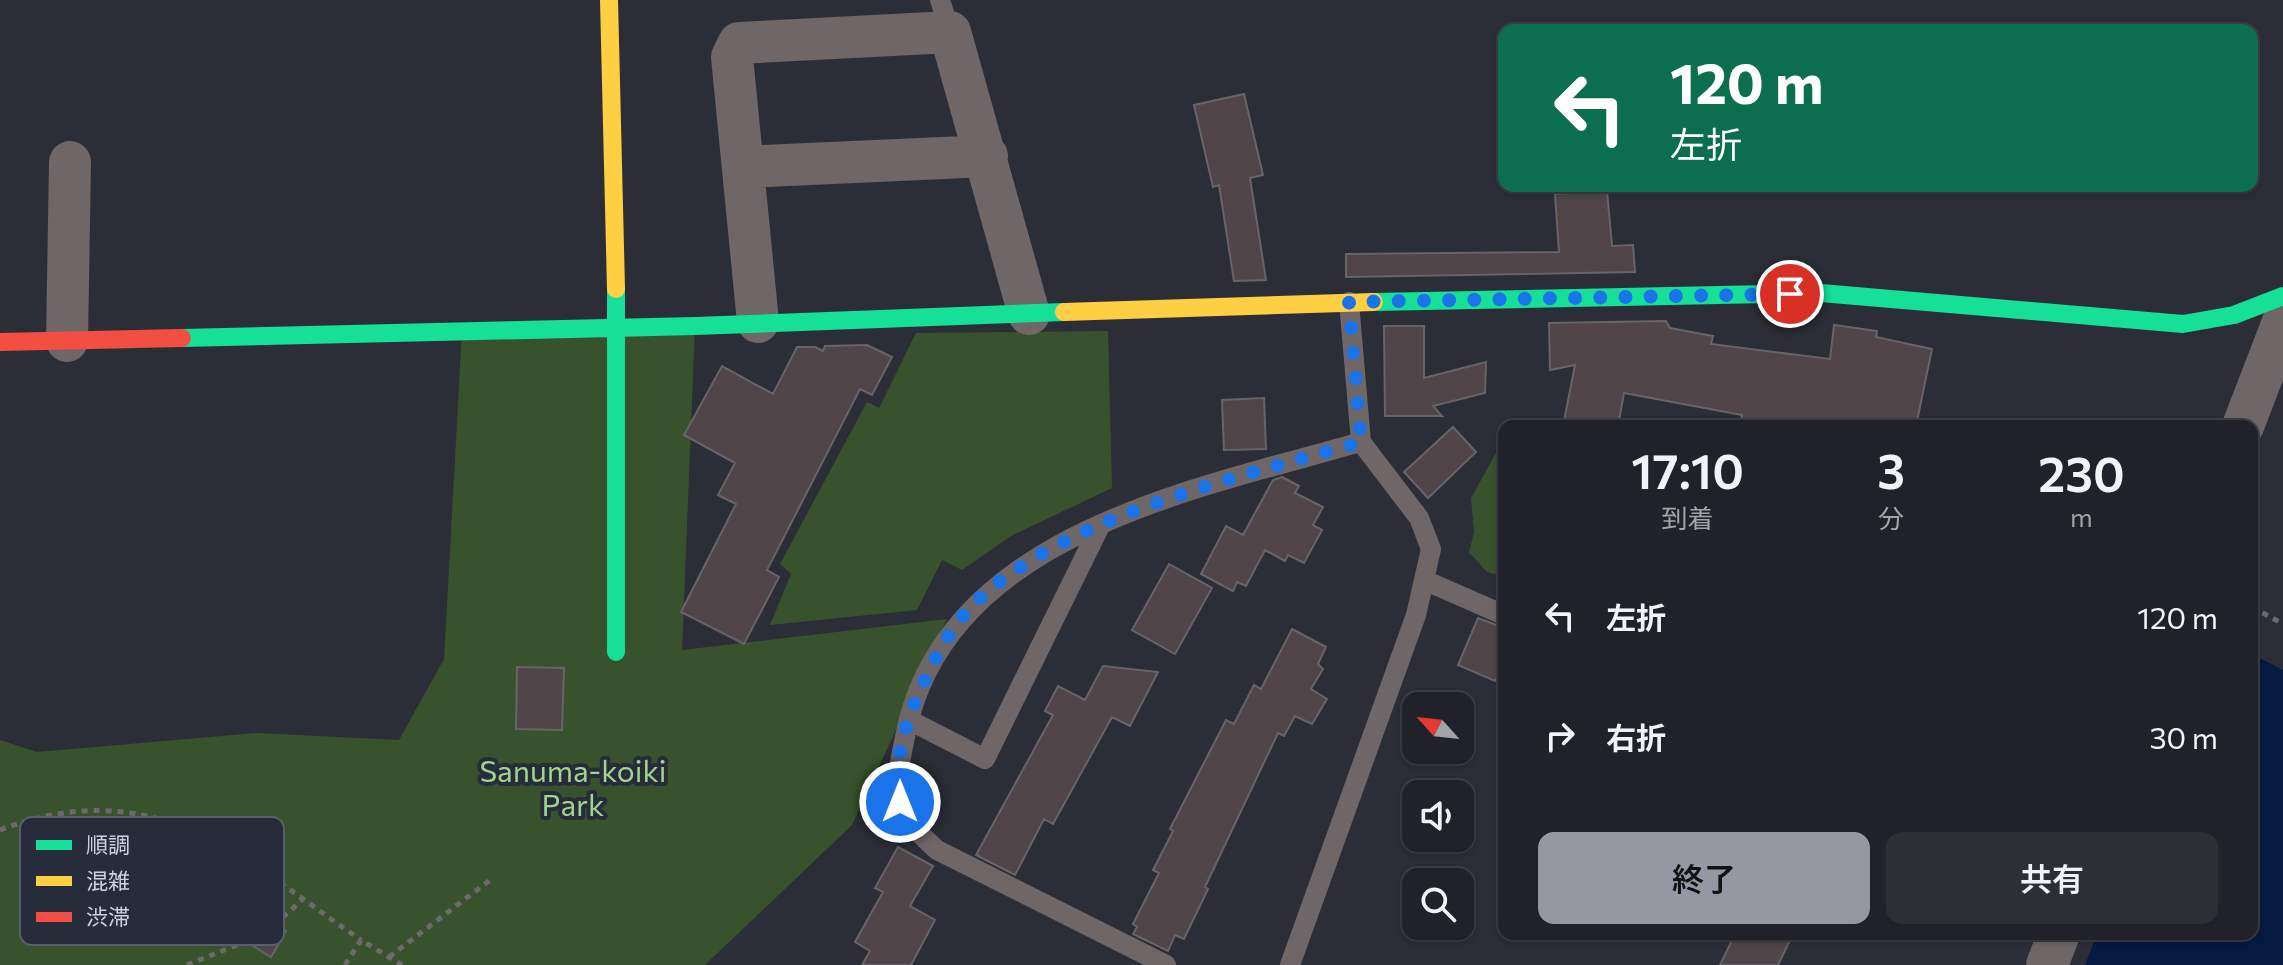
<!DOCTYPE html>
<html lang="ja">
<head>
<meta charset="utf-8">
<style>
	:root { --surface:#212229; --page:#2d2f35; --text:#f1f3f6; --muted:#a2a4a8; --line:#3e3f46; --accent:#9598a2 }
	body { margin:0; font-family:Commissioner,"Noto Sans JP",sans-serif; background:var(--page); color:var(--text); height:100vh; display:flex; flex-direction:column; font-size:30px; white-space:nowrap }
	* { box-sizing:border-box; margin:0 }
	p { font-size:26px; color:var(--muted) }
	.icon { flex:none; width:44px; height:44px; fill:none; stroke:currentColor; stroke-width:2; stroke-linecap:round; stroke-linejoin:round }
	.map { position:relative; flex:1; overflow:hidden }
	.panel { position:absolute; left:1498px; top:420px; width:760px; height:520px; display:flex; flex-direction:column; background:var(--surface); border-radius:16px; box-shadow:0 2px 6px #0004,0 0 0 2px var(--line) }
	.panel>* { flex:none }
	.guide { position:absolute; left:1498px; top:24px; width:760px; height:168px; border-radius:16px; box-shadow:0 2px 6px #0004,0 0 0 2px var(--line); background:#0b6e4f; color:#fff; overflow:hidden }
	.needle { width:52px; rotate:297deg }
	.controls { position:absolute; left:1402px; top:692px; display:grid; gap:16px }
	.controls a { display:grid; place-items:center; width:72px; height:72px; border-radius:16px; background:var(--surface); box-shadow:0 2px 6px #0004,0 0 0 2px var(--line); font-size:40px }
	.pin { position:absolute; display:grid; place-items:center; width:68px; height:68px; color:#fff; margin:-34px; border:4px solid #fff; border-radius:50%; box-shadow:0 2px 8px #0007 }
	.me { position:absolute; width:88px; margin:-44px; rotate:0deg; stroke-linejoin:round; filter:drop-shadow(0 0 6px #0008) }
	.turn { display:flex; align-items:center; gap:28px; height:168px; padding:0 40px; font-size:36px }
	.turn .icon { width:104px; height:104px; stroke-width:2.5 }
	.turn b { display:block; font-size:56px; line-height:68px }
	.eta { display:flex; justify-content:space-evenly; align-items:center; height:136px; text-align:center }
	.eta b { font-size:48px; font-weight:600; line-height:56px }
	.primary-button { display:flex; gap:16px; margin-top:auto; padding:16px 40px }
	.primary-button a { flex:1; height:92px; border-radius:16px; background:var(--accent); color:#111; font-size:32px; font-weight:600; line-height:92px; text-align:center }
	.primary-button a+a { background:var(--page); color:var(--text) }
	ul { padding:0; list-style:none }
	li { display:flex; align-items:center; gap:24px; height:120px; padding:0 40px }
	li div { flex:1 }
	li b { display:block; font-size:30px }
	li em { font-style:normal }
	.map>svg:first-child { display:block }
</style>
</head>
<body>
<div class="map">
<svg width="2283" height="965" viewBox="0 0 2283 965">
	<rect width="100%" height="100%" fill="#2c2e37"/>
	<!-- green -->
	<path fill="#38522d" d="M695 326 682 650 947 619 852 825 705 965H0V740L37 752 257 733 399 740 444 659 462 331Z
		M1108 331 1112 488 1011 536 962 570 942 560 917 610 770 625 791 574 780 564 867 402 879 408 916 333Z
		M1501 444H1504V574C1483 577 1483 564 1469 553L1474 532 1471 498Z"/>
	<!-- water -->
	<path fill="#06193f" d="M2252 654 2283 670V965H2085L2097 934H2252Z"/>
	<!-- building -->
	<path fill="#4f4447" stroke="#676468" stroke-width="2" d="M1244 94 1263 175 1250 178 1266 280 1234 281 1219 185 1213 187 1194 105Z
		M1607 191 1612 246 1633 245 1635 272 1346 277V254L1559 252 1555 194Z
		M1666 321 1670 328 1713 336 1711 344 1830 359 1834 325 1877 331 1876 337 1932 349 1916 426H1765L1741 423 1742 415 1624 393 1618 426H1563L1575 365 1550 370 1549 323Z
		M1384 326H1424V378L1486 362 1485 393 1433 406 1442 416H1385Z
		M867 345 892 357 872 395 860 389 767 570 779 577 744 644 681 612 736 504 718 495 735 463 684 435 722 366 773 394 797 347H815L823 351 825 346Z
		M1264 398 1266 449 1224 450 1222 400Z
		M1453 427 1476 452 1428 498 1404 472Z
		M1282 477 1299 486 1295 493 1323 507 1313 525 1322 530 1304 563 1288 555 1285 561 1265 550 1246 586 1237 582 1233 591 1201 574 1226 526 1243 535 1273 480Z
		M1169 564 1212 588 1175 654 1132 630Z
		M1478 618 1504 628V661L1495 681 1458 665Z
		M1292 629 1326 647 1318 664 1323 669 1311 689 1327 699 1312 724 1295 716 1284 736 1278 733 1205 887 1208 889 1184 939 1175 935 1168 951 1133 934 1137 927 1133 924 1159 873 1153 870 1173 831 1170 829 1226 720 1234 724 1254 685 1261 689Z
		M1103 666 1158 672 1130 726 1112 717 1053 824 1044 819 1015 875 976 855 1053 715 1045 711 1058 686 1085 700Z
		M517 667 564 668 562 730 516 729Z
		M898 847 933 866 910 906 935 920 911 965H862L870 951 855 942 883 892 875 888Z
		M258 915 286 931 271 957 243 940Z
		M1735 934H1793L1778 965H1720Z"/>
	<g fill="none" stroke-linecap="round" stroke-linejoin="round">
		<!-- path -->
		<path stroke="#6d6a6c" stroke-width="5" stroke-dasharray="6 6" stroke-linecap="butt" d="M2252 607 2283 624
			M0 830C156 771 240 857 361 940
			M389 957 494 877
			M187 965 264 934 302 900
			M345 965 361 940 402 965"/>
		<!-- lane -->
		<path stroke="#6e6667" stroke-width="20" d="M940 0 950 32
			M1424 580 1504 615
			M909 720 985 759 1099 528
			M1166 965 937 850C888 807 894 791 906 732 947 534 1197 489 1361 442
			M1290 965 1416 615 1431 549 1419 518 1361 442 1349 302"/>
		<!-- street -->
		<path stroke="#6e6667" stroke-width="42" d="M743 167 987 156
			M758 322 732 57 739 43 950 32 1029 314
			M67 341 70 162
			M2243 426 2283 322
			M2047 965 2059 934"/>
		<!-- fast -->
		<path stroke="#16e098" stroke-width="18" d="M1374 302 1821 293 2183 324 2234 315 2283 296
			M182 338 695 326 1064 312
			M616 652V289"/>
		<!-- slow -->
		<path stroke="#ffcf43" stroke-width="18" d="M609 0 616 289
			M1064 312 1374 302"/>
		<!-- jam -->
		<path stroke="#f24e42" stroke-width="18" d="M0 342 182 338"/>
	</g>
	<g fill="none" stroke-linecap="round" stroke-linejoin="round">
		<!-- route -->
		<path stroke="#1a73e8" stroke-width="14" stroke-dasharray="0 25.2" d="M900 802C891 770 906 720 920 691 935 658 951 625 978 600 1068 515 1244 476 1361 442L1349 302 1790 294"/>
	</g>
	<g text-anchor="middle" stroke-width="8" stroke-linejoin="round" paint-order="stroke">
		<!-- park labels -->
		<g font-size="30" fill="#a1d48a" stroke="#272c3b">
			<text x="573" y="782">Sanuma-koiki<tspan x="573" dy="34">Park</tspan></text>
		</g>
	</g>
	<!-- legend -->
	<rect x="20" y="817" width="264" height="128" rx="12" fill="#272c3b" stroke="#595e6b" stroke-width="2"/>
	<rect x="36" y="840" width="36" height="10" fill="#16e098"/>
	<rect x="36" y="876" width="36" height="10" fill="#ffcf43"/>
	<rect x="36" y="912" width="36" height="10" fill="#f24e42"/>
	<g font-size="22" fill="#cdd1db">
		<text x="86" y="853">順調</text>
		<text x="86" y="889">混雑</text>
		<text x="86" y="925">渋滞</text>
	</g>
</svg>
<div class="controls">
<a><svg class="needle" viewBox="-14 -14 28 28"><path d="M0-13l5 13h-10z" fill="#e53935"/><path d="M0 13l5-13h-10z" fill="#a2a4a8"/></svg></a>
<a><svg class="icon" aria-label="sound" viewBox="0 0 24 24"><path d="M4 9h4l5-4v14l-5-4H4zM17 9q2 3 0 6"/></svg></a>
<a><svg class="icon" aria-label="search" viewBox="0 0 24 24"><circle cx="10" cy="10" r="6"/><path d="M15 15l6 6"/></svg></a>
</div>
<div class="pin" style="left:1790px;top:294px;background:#d93025"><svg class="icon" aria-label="arrive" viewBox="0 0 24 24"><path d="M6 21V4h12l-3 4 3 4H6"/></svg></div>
<svg class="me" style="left:900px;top:802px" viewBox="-20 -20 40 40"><circle r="17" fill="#1a73e8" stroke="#fff" stroke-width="3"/><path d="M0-11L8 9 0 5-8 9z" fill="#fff"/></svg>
<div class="guide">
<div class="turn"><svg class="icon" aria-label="left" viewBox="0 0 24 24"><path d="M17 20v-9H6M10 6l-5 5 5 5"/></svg><div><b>120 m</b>左折</div></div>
</div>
<section class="panel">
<div class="eta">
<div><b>17:10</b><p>到着</p></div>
<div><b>3</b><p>分</p></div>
<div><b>230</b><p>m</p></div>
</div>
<ul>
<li><svg class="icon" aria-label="left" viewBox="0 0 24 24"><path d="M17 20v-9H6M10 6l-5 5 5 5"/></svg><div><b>左折</b></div><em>120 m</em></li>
<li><svg class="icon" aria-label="right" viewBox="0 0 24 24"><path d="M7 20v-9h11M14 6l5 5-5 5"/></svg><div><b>右折</b></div><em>30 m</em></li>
</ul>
<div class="primary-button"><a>終了</a><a>共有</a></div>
</section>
</div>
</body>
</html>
